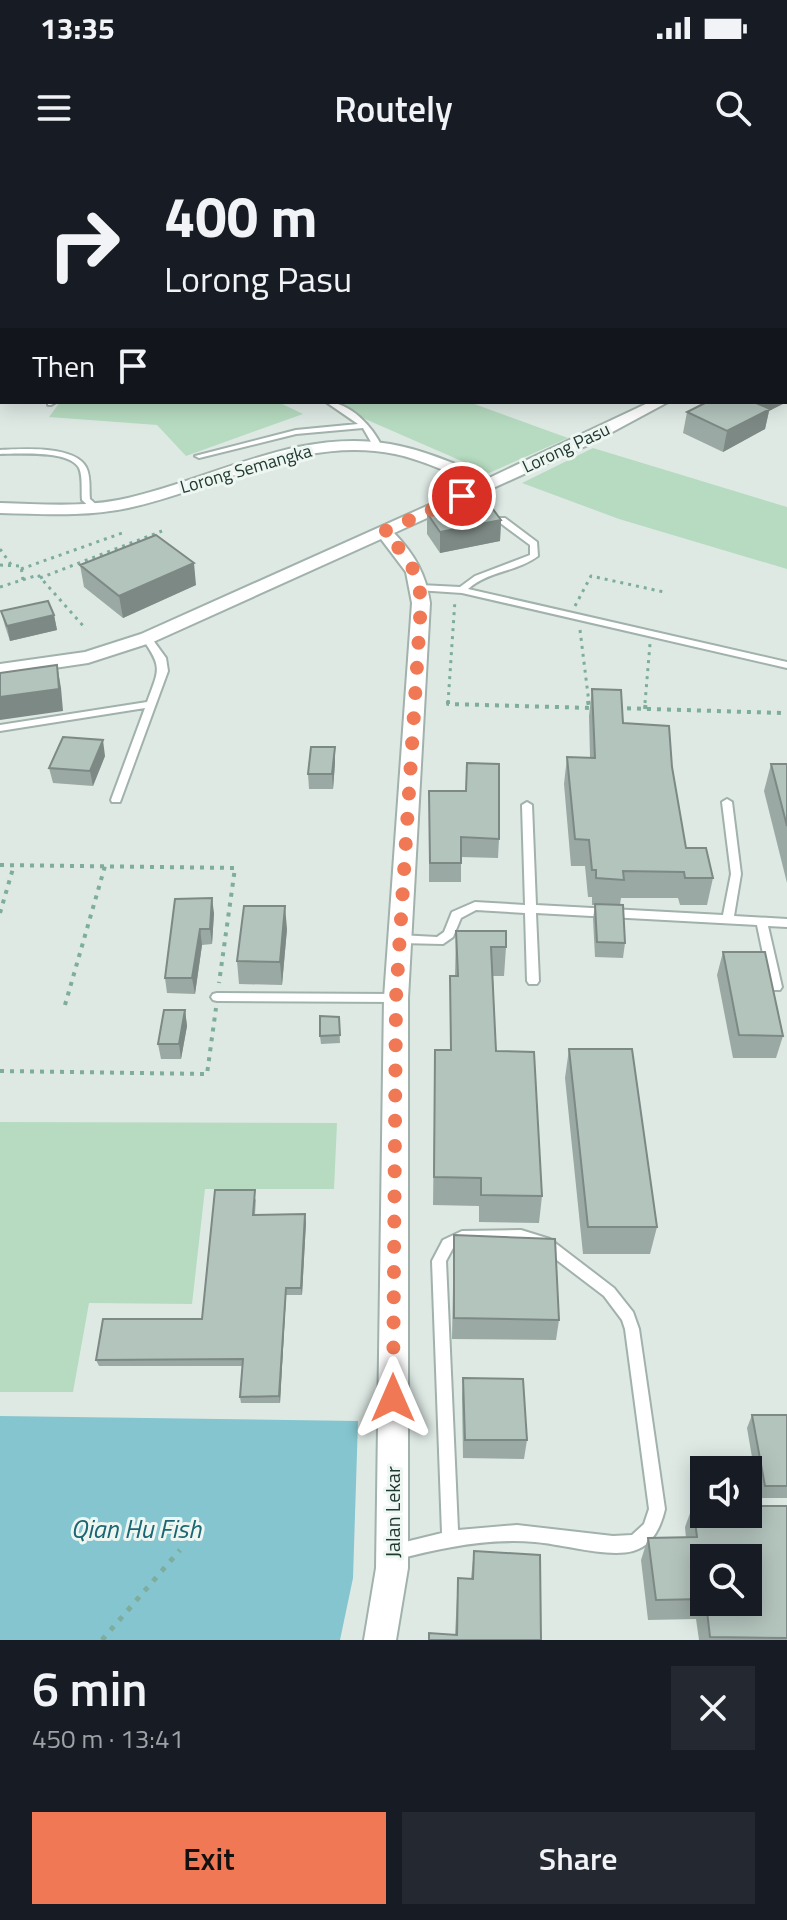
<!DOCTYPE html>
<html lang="en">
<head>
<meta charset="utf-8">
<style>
	:root { --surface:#171b24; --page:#242831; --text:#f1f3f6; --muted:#9ea1a6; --accent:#f07855 }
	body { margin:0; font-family:"Titillium Web",sans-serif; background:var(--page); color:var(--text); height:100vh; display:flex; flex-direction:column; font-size:30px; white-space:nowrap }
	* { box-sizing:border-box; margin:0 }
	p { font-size:26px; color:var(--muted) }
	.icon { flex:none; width:44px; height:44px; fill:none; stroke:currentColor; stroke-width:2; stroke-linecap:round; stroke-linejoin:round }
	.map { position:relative; height:1480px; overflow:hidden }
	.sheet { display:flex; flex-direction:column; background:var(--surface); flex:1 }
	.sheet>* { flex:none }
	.top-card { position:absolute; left:0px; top:0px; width:788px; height:244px; box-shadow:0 4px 20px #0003; background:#171b24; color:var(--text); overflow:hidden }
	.fabs { position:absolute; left:690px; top:1296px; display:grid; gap:16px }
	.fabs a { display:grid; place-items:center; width:72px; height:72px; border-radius:0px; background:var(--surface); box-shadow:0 4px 20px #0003; font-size:40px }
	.pin { position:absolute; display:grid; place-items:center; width:68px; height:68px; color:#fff; margin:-34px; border:4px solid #fff; border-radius:50%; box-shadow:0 2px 8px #0007 }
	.me { position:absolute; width:88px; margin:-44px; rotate:0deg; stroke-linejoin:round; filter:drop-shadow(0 0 6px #0008) }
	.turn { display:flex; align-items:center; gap:28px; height:168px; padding:0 32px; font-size:36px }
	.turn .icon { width:104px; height:104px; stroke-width:2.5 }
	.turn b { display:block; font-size:56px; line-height:68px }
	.then { display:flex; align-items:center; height:76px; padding:0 32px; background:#0003; gap:16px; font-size:30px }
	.round { display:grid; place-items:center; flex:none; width:84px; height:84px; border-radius:0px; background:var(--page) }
	.summary { display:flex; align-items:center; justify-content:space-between; height:136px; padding:0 32px }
	h1 { font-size:48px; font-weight:600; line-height:60px }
	.button { display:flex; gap:16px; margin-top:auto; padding:16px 32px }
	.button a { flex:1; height:92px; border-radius:0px; background:var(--accent); color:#111; font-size:32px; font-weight:600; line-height:92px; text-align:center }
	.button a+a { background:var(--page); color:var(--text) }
	.status { display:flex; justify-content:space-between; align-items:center; height:56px; padding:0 40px; background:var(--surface); direction:ltr }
	.status svg { height:22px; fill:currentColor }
	header { display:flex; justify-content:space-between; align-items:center; height:104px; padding:0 32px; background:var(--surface); font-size:36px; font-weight:600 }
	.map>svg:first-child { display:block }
</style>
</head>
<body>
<div class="status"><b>13:35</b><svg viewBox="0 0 49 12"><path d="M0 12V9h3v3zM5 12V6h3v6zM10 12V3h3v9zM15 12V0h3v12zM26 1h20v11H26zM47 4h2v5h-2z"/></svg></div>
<header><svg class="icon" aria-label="menu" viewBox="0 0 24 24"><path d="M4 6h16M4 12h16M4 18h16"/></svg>Routely<svg class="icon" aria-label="search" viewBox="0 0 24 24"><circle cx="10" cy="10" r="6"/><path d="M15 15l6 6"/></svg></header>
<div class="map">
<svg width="787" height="1480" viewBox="0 0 787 1480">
	<rect width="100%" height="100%" fill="#dee9e4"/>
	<!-- green -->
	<path fill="#b6dbc0" d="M60 242H278L303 254 186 296 157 265 49 257Z
		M326 242H469L568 278 489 313Z
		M593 288 787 347V409L619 359 522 323Z
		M0 962 337 963 334 1029H205L192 1144 89 1143 73 1232H0Z"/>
	<!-- water -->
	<path fill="#85c5cf" d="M0 1256 358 1261 353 1418 340 1480H0Z"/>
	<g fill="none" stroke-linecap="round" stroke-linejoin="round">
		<!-- lane casing -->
		<g stroke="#a1b1ab" stroke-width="4">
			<path id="lane" d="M185 0H193L196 2H188Z
				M0 90 2 91V96L0 95Z
				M0 160H2V165H0Z
				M48 242H56L51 245H48Z
				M326 242C350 242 373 267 382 287L381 289H375L363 268 296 274 199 298 195 296 296 270 358 264Z
				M0 290C21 289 74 285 86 307 91 316 89 329 90 339L100 348 99 350H93L82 340C81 331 83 317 79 308 69 290 18 294 0 294Z
				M499 358H505L537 382 538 396C517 412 488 411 468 429L787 502V508L462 433 417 430V426L420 425 460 427 475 416 530 395V385L499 362Z
				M147 475 150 476 166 498 168 511 120 642H112L111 640 145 548 0 571V565L147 542C159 509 163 508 142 478Z
				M727 639 732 642 741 714 734 756 787 759V767L768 766 782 827 780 830H772L770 827 757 765 536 753 539 821 537 824H529L527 821 525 753 476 750 461 758 453 777 443 784 399 783 395 782 393 779 395 776 399 775 437 777 444 772 452 752 475 742 525 745 522 645 527 642 532 645 536 745 723 755 731 714 722 642Z
				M217 833 396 834 400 835 402 838 400 841 396 842 217 841 213 840 211 837 213 834Z
				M521 1070 550 1079 614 1128 633 1152 639 1169 665 1349C661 1367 652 1386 633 1391 608 1398 562 1384 535 1382 487 1378 441 1388 395 1400L389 1398 387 1392 389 1386 442 1373 432 1101 443 1080 462 1071ZM521 1082 541 1088 604 1136 622 1160 625 1169 649 1349 644 1364 632 1375 613 1376 517 1365 458 1370 446 1101 453 1088 463 1083Z"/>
		</g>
		<!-- street casing -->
		<g stroke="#a1b1ab" stroke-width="4">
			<path id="street" d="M673 0H690L692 2H675Z
				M786 31H787V38H786Z
				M787 174V183H786V174Z
				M650 242H668L590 284 394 373C414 394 426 414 430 443L408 838V1408L396 1480H364L376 1408 384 838 412 443 406 412 381 379 153 482 88 503 0 516V504L85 492 141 474 476 324C450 313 423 300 395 294 302 275 217 329 128 348 86 357 43 354 0 353V343C43 344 86 348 128 338 215 318 298 268 390 284 425 290 457 305 489 318Z"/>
		</g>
		<!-- path-far3 -->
		<path stroke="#7ead9d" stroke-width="2" stroke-dasharray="2 3" stroke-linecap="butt" d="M0 2 8 0
			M241 2 254 0"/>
		<!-- path-far2 -->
		<path stroke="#7ead9d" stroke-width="3" stroke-dasharray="3 5" stroke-linecap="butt" d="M0 389 12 406
			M0 405 21 406 23 420
			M21 409 125 372
			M40 418 162 371
			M0 427 38 415 86 469
			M575 446 591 416 664 432
			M580 470 589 543
			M448 543 455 440
			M645 543 650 484"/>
		<!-- path-far1 -->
		<path stroke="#7ead9d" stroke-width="4" stroke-dasharray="4 6" stroke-linecap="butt" d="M448 541V544L592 548
			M588 541 589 547
			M617 548 782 553
			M645 549 646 541
			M0 705 235 708 219 823
			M0 753 14 705
			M65 845 105 706
			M0 911 207 914 216 848"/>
		<!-- path -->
		<path stroke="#7ead9d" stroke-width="5" stroke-dasharray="5 8" stroke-linecap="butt" d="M102 1480 180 1390"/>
		<!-- lane -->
		<use href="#lane" fill="#fff" fill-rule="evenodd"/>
		<!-- street -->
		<use href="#street" fill="#fff" fill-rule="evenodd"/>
	</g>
	<!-- wall -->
	<path fill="#9aa9a3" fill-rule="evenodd" d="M769 251 765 269 723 292 683 273 687 252Z
		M427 353 501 360 500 381 440 393 427 374Z
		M80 405 196 425 123 458 84 427Z
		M1 451 54 455 57 470 10 481 5 466Z
		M592 529 623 563 672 607 686 688 713 718 707 745H680L678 738H621L620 745 625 783 623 798 595 797 593 759 595 745H592V737H588L585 706H571L564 624 567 597H590L589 556Z
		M105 596 93 626 53 623 49 608Z
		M335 603 333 629H309L308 614Z
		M771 604H787V723L764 631Z
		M429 650 499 679 498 698 461 697V722H429Z
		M175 739 214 753 212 784 202 785 195 834 167 833 165 818Z
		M287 769 282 825 239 824 237 801Z
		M456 771 506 787 504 816H493L496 891 542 1036 539 1063 479 1062V1046L433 1045 435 890H450V816H455Z
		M723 792 783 876 776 898H733L717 815Z
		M185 850 187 866 181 899H161L158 884Z
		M339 857 340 883 321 884 320 876Z
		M569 889 657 1067 650 1094H583L565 918Z
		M256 1038 255 1055 306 1062 302 1135H286L280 1243H241L240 1237 243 1206H99L96 1200 202 1159Z
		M454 1075 559 1160 556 1180 452 1179Z
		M463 1218 527 1280 524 1299 463 1298 462 1238Z
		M752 1255H787V1338H759L747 1268Z
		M693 1345 787 1346V1480H699L696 1459 648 1460 641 1400 648 1378H686L685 1367ZM704 1398 748 1442H704Z
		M474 1391 541 1480 455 1475 458 1418H471Z"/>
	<!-- shaded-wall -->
	<path fill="#7d8984" d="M787 223V242L769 251 765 269 723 292 727 271 753 242H786Z
		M501 360 500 381 440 393V372Z
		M194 403 196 425 123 458 119 436Z
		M54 455 57 470 10 481 7 466Z
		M57 505 61 528 63 551 0 560V537Z
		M103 580 105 596 93 626 90 611Z
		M335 587V603L333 629 332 614Z
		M212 738 214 753 212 784 210 769Z
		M285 746 287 769 282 825 280 802Z
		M200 769 202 785 195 834 192 818Z
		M185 850 187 866 181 899 179 884Z
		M305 1054 306 1062 302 1135 301 1128Z
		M286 1128V1135L280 1243 279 1236Z"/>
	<!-- building -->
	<path fill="#b3c4bd" stroke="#7d8984" stroke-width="2" d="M707 242H754L770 249 727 271 687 252Z
		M487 341 501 360 440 372 427 353Z
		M156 375 194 403 119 436 80 405Z
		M48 441 54 455 7 466 1 451Z
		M57 505 59 529 0 537V513Z
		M592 529 621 530 623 563 669 566 672 607 686 688H706L713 718H685L684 712 623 711 624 720 596 718V710H592L589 680 575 679 567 597 595 598Z
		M63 577 103 580 90 611 49 608Z
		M311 587H335L332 614H308Z
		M467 603 499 604V679L461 677V703H430L429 631H466Z
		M771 604H787V666Z
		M212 738 210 769H200L192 818H165L175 739Z
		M595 744 623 745 625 783 597 782Z
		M244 746H285L280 802 237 801Z
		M456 771H506V787H491L496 891 534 892 542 1036 481 1035V1018L434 1017 435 890H451L450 816H458Z
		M723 792H765L783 876 739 875Z
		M164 850H185L179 884H158Z
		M320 856 339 857 340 875 320 876Z
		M569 889H632L657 1067H588Z
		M215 1030H255L253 1055 305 1054 301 1128H286L279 1236 240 1237 243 1199 96 1200 103 1159H202Z
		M454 1075 555 1079 559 1160 454 1158Z
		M463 1218 523 1219 527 1280H465Z
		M752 1255H787V1326H765Z
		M693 1345H704V1354H748V1346H787V1478L710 1477 706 1442H748V1398H704V1439L656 1440 648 1378 697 1377Z
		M474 1391 540 1395 541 1480H429V1473L457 1475 458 1418 473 1419Z"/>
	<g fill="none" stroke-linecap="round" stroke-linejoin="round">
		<!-- route -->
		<path stroke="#f07855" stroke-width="14" stroke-dasharray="0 25.2" d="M393 1238 396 838 421 443C419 410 406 394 383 372L462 336"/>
	</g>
	<g text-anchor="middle" stroke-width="6" stroke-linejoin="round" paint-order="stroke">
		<!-- far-street labels -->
		<g font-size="18" fill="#203931" stroke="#eef6f2">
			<text transform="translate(566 288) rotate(-25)" y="6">Lorong Pasu</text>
			<text transform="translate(246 309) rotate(-16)" y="6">Lorong Semangka</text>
		</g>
		<!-- street labels -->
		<g font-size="20" fill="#203931" stroke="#eef6f2">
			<text transform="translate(393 1352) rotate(-90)" y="7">Jalan Lekar</text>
		</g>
		<!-- near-water labels -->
		<g font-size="26" font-style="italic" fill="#1b6673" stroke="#eef6f2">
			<text x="136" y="1378">Qian Hu Fish</text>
		</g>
	</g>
</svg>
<div class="fabs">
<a><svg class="icon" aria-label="sound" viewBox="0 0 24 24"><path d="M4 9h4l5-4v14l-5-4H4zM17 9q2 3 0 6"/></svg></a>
<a><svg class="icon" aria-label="search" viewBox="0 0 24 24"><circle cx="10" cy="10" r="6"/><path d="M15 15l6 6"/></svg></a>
</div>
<div class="pin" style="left:462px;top:336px;background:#d93025"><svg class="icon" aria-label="arrive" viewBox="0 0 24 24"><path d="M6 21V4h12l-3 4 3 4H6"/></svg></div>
<svg class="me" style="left:393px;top:1238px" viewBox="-20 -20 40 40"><path d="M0-17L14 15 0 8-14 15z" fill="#f07855" stroke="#fff" stroke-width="4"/></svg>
<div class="top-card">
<div class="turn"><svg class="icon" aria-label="right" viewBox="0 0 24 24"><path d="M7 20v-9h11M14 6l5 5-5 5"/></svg><div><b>400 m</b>Lorong Pasu</div></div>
<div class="then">Then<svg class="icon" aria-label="arrive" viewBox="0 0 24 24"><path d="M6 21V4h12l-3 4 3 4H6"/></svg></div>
</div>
</div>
<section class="sheet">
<div class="summary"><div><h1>6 min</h1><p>450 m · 13:41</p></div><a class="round"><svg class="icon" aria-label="close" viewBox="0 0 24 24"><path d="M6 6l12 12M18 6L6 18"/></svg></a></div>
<div class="button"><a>Exit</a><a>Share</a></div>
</section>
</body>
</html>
